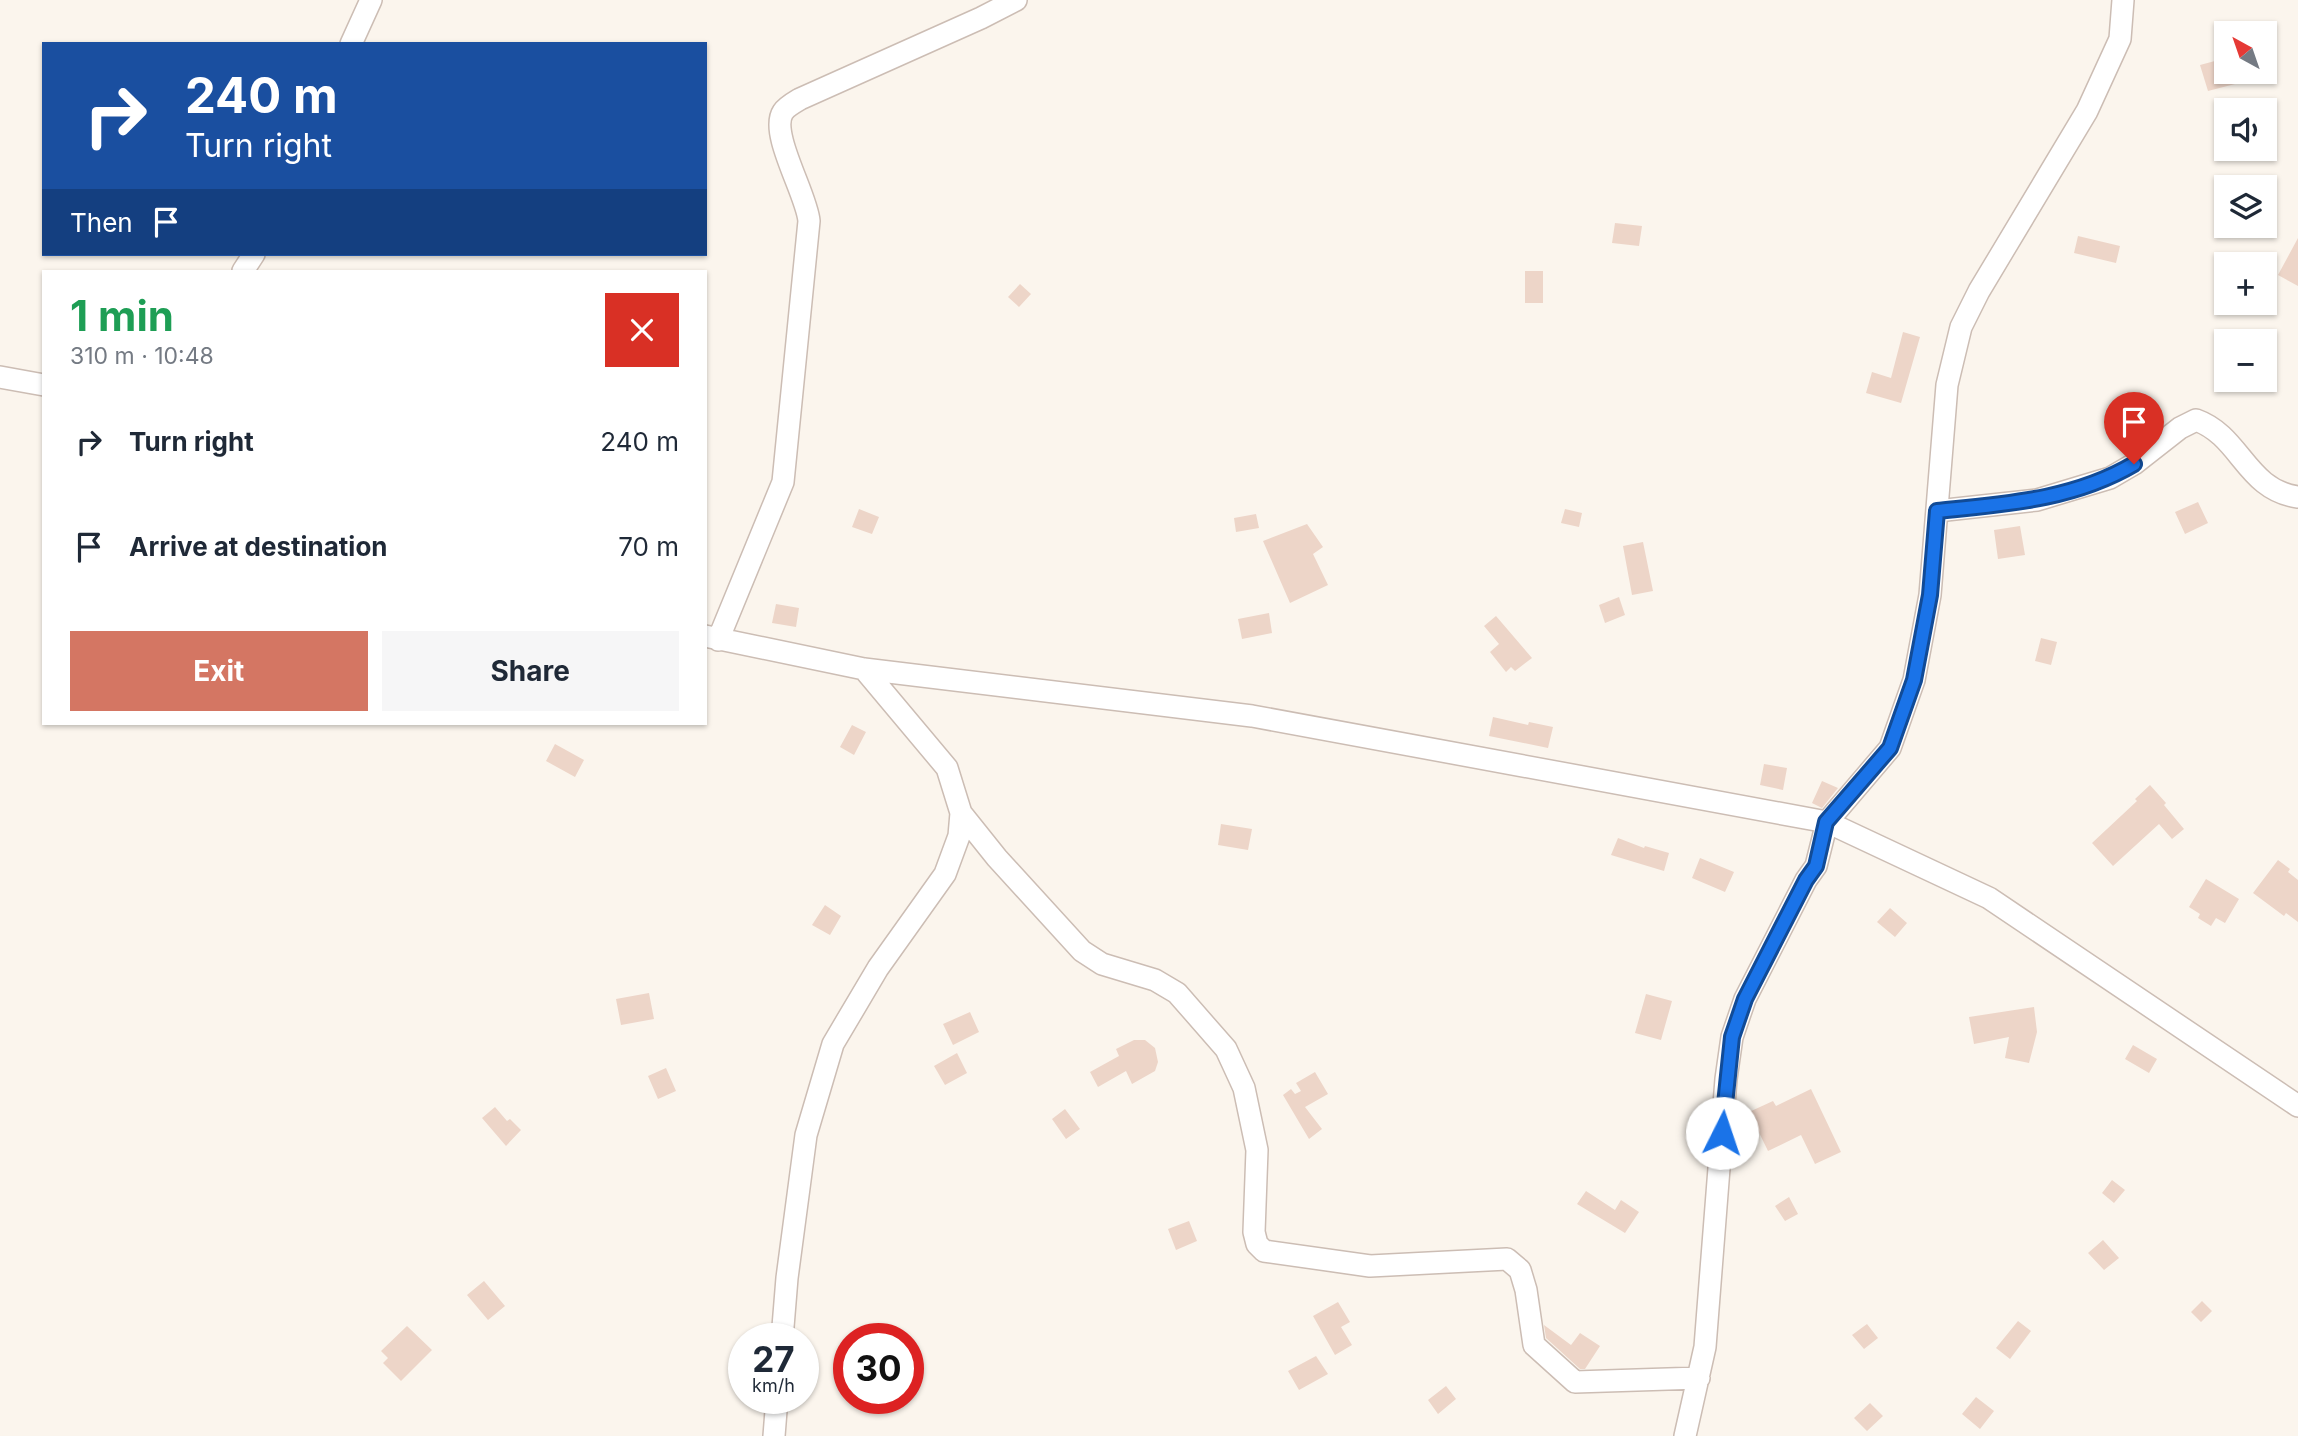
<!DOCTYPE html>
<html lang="en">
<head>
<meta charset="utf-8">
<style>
	:root { --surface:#fff; --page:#f6f6f7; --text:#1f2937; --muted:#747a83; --accent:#d47663 }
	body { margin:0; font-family:Inter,sans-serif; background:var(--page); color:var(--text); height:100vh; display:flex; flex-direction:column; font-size:26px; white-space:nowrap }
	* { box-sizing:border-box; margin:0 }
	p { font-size:23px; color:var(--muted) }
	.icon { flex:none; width:38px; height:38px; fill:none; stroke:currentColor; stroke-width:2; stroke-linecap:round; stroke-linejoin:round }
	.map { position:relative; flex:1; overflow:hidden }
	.details { position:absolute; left:42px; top:270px; width:665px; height:455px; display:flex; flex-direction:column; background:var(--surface); border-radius:0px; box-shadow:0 2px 5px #0004 }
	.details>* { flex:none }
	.hud { position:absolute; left:42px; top:42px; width:665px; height:214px; border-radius:0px; box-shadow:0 2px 5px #0004; background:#1a4fa0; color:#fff; overflow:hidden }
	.needle { width:46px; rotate:320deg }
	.tools { position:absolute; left:2214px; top:21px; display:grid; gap:14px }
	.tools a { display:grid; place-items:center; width:63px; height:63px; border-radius:0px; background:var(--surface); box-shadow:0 2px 5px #0004; font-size:35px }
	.speed { position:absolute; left:728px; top:1323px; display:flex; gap:14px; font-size:35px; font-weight:700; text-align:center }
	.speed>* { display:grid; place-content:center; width:91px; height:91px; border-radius:50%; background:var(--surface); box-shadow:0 2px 5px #0004; line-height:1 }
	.speed small { font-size:18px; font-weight:400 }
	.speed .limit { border:10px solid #d22; background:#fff; color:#111 }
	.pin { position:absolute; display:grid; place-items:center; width:60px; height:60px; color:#fff; margin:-72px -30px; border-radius:50% 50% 50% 0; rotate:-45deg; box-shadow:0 0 7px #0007 }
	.pin .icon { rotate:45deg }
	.me { position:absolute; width:77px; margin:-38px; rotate:4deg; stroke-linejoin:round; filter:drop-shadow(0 0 5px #0008) }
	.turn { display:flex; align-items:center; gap:24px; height:147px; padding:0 28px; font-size:32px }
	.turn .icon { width:91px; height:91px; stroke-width:2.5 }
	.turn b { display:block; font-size:49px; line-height:60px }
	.then { display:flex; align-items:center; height:66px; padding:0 28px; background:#0003; gap:14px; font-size:26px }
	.round { display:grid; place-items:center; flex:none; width:74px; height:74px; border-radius:0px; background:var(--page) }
	.headline { display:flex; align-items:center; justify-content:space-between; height:119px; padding:0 28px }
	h1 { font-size:42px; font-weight:700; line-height:52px; color:#1e9e55 }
	.button { display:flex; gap:14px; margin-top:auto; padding:14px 28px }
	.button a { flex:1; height:80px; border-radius:0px; background:var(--accent); color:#fff; font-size:28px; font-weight:700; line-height:80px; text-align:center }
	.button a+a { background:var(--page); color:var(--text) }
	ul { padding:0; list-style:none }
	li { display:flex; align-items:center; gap:21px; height:105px; padding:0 28px }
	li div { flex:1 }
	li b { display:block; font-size:26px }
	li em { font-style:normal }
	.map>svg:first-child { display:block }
</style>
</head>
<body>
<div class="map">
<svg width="2298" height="1436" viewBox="0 0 2298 1436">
	<rect width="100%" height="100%" fill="#fbf5ed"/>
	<!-- building -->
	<path fill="#edd5c8" d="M2226 58V72H2232L2235 84 2208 91 2200 65Z
		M1615 223 1642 226 1639 246 1612 243Z
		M2078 236 2120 246 2116 263 2074 253Z
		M2298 238V286L2278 275Z
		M1525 271H1543V303H1525Z
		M1020 284 1031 294 1019 307 1008 297Z
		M1903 332 1920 337 1901 403 1866 393 1872 372 1891 378Z
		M2198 502 2208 523 2185 534 2175 512Z
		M859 509 879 517 872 534 852 527Z
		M1565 509 1582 513 1579 527 1561 523Z
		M1256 514 1259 528 1236 532 1234 518Z
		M1307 524 1323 547 1313 554 1328 585 1290 603 1263 541Z
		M2020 526 2025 555 1998 559 1994 530Z
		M1643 542 1653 591 1632 595 1623 546Z
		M1619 597 1625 615 1605 623 1599 605Z
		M776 604 799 608 796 627 772 623Z
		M1269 613 1272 633 1242 639 1238 619Z
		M1496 616 1532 658 1515 671 1511 667 1506 672 1490 652 1499 644 1484 626Z
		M2041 638 2057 642 2051 665 2035 661Z
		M1493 717 1528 725 1529 722 1553 727 1548 748 1489 736Z
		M852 725 866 732 854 755 840 747Z
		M555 744 584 760 575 777 546 761Z
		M1764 764 1787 768 1783 790 1760 785Z
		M1822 781 1838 788 1822 808 1812 803Z
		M2150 785 2166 803 2164 805 2184 829 2172 839 2159 824 2113 866 2092 843 2137 801 2135 799Z
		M1221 824 1252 829 1248 850 1218 845Z
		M1618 838 1644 848 1645 846 1669 853 1664 871 1611 855Z
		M1700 858 1734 872 1725 892 1692 878Z
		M2278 860 2290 869 2288 872 2298 880V922L2286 913 2284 916 2253 893Z
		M2206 879 2239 899 2225 923 2216 918 2211 926 2198 918 2200 914 2189 907Z
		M825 905 841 916 830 935 812 925Z
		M1890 908 1907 923 1895 937 1877 922Z
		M649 993 654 1019 621 1025 616 999Z
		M1646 994 1672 1001 1661 1040 1635 1033Z
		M2034 1007 2037 1032 2029 1063 2005 1058 2009 1037 1974 1044 1969 1017Z
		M970 1012 979 1032 953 1045 943 1024Z
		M1134 1040H1145L1155 1048 1158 1062 1155 1071 1132 1084 1126 1071 1098 1087 1090 1072 1119 1056 1116 1049Z
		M2133 1045 2157 1059 2149 1073 2125 1059Z
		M957 1053 967 1073 945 1085 934 1066Z
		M666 1068 676 1091 658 1099 648 1076Z
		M1315 1072 1328 1094 1305 1107 1322 1129 1309 1139 1283 1095 1291 1089 1295 1094 1301 1091 1296 1083Z
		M1811 1089 1841 1152 1815 1164 1801 1135 1768 1151 1749 1112 1773 1101 1776 1106Z
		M495 1107 507 1121 510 1119 521 1130 506 1146 482 1118Z
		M1065 1109 1080 1129 1066 1139 1052 1119Z
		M2112 1180 2125 1190 2114 1203 2102 1193Z
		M1586 1191 1615 1210 1621 1200 1639 1212 1625 1233 1577 1204Z
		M1789 1197 1798 1214 1785 1221 1775 1206Z
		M1189 1221 1197 1241 1176 1250 1168 1229Z
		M2103 1240 2119 1258 2104 1270 2088 1253Z
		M484 1281 505 1306 488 1320 467 1295Z
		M2202 1301 2212 1311 2201 1322 2191 1312Z
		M1338 1302 1350 1322 1341 1327 1352 1345 1335 1355 1313 1316Z
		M2018 1321 2031 1331 2010 1359 1996 1348Z
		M1867 1324 1878 1338 1864 1349 1852 1335Z
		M1544 1325 1571 1345 1580 1333 1600 1346 1585 1369H1580L1546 1338Z
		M407 1326 432 1350 401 1381 383 1363 388 1358 381 1351Z
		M1316 1356 1328 1374 1299 1390 1288 1371Z
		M1446 1386 1456 1399 1438 1414 1428 1400Z
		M1976 1397 1994 1411 1980 1429 1962 1414Z
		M1870 1403 1883 1416 1867 1431 1854 1418Z"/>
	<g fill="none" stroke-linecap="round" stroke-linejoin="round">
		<!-- minor casing -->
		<g stroke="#ccbdb4" stroke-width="24">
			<path id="minor" d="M351 44 371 0
				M243 271 254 254
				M0 377 44 385
				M1937 511 2037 500 2110 478 2134 464 2180 428 2196 420C2241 436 2246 490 2298 497
				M705 636 864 669 1252 716 1827 822 1989 898 2298 1106
				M718 640 783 482 809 221C807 195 769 133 783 112 786 107 795 102 800 99L981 18 1016 0
				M961 813 997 858 1082 951 1102 964 1155 980 1177 993 1226 1049 1244 1088 1257 1150 1254 1232 1257 1244 1264 1251 1370 1266 1507 1259 1520 1270 1526 1290 1534 1345 1575 1382 1699 1378
				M782 1339 787 1278 806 1135 833 1044 878 968 945 874 959 836 961 813 947 768 864 669
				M774 1436 777 1398
				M1685 1436 1705 1347 1726 1079 1732 1037 1745 999 1806 880 1816 866 1827 822 1890 748 1914 680 1930 595 1947 385 1961 327 1979 291 2087 111 2120 39 2123 0"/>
		</g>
		<!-- minor -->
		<use href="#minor" stroke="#fff" stroke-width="21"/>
	</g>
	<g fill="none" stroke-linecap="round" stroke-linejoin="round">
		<!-- route casing -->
		<g stroke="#114b97" stroke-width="18">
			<path id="route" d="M1722 1133 1732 1037 1745 999 1806 880 1816 866 1826 822 1890 748 1914 680 1930 595 1937 511C2005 504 2073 500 2134 464"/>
		</g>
		<!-- route -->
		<use href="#route" stroke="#1a73e8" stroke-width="12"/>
	</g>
</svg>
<div class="tools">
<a><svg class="needle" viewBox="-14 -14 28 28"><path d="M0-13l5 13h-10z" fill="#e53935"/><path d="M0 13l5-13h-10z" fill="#747a83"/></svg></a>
<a><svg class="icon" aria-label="sound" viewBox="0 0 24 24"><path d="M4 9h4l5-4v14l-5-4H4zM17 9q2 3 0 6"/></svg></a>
<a><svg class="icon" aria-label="layers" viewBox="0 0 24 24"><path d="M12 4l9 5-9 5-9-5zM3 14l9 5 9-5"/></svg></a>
<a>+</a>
<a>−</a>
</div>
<div class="speed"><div>27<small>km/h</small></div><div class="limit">30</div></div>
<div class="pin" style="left:2134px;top:464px;background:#d93025"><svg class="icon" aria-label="arrive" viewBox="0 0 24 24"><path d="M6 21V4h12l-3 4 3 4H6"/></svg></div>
<svg class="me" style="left:1722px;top:1133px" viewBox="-20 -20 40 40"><circle r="19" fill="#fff"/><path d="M0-13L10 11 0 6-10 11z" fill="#1a73e8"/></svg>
<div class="hud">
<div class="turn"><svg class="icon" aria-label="right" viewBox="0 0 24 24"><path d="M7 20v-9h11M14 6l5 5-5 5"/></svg><div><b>240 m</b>Turn right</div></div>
<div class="then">Then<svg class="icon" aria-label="arrive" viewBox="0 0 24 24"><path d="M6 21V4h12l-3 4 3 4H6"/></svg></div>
</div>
<section class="details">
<div class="headline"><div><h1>1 min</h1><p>310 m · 10:48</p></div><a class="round" style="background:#d93025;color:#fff"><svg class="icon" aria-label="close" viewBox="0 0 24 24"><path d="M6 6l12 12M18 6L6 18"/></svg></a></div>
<ul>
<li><svg class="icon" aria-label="right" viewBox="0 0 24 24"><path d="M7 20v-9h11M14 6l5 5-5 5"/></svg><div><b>Turn right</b></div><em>240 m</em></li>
<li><svg class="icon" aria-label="arrive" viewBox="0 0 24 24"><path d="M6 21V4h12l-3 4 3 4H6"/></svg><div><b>Arrive at destination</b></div><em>70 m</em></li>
</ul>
<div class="button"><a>Exit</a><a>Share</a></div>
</section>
</div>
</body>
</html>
